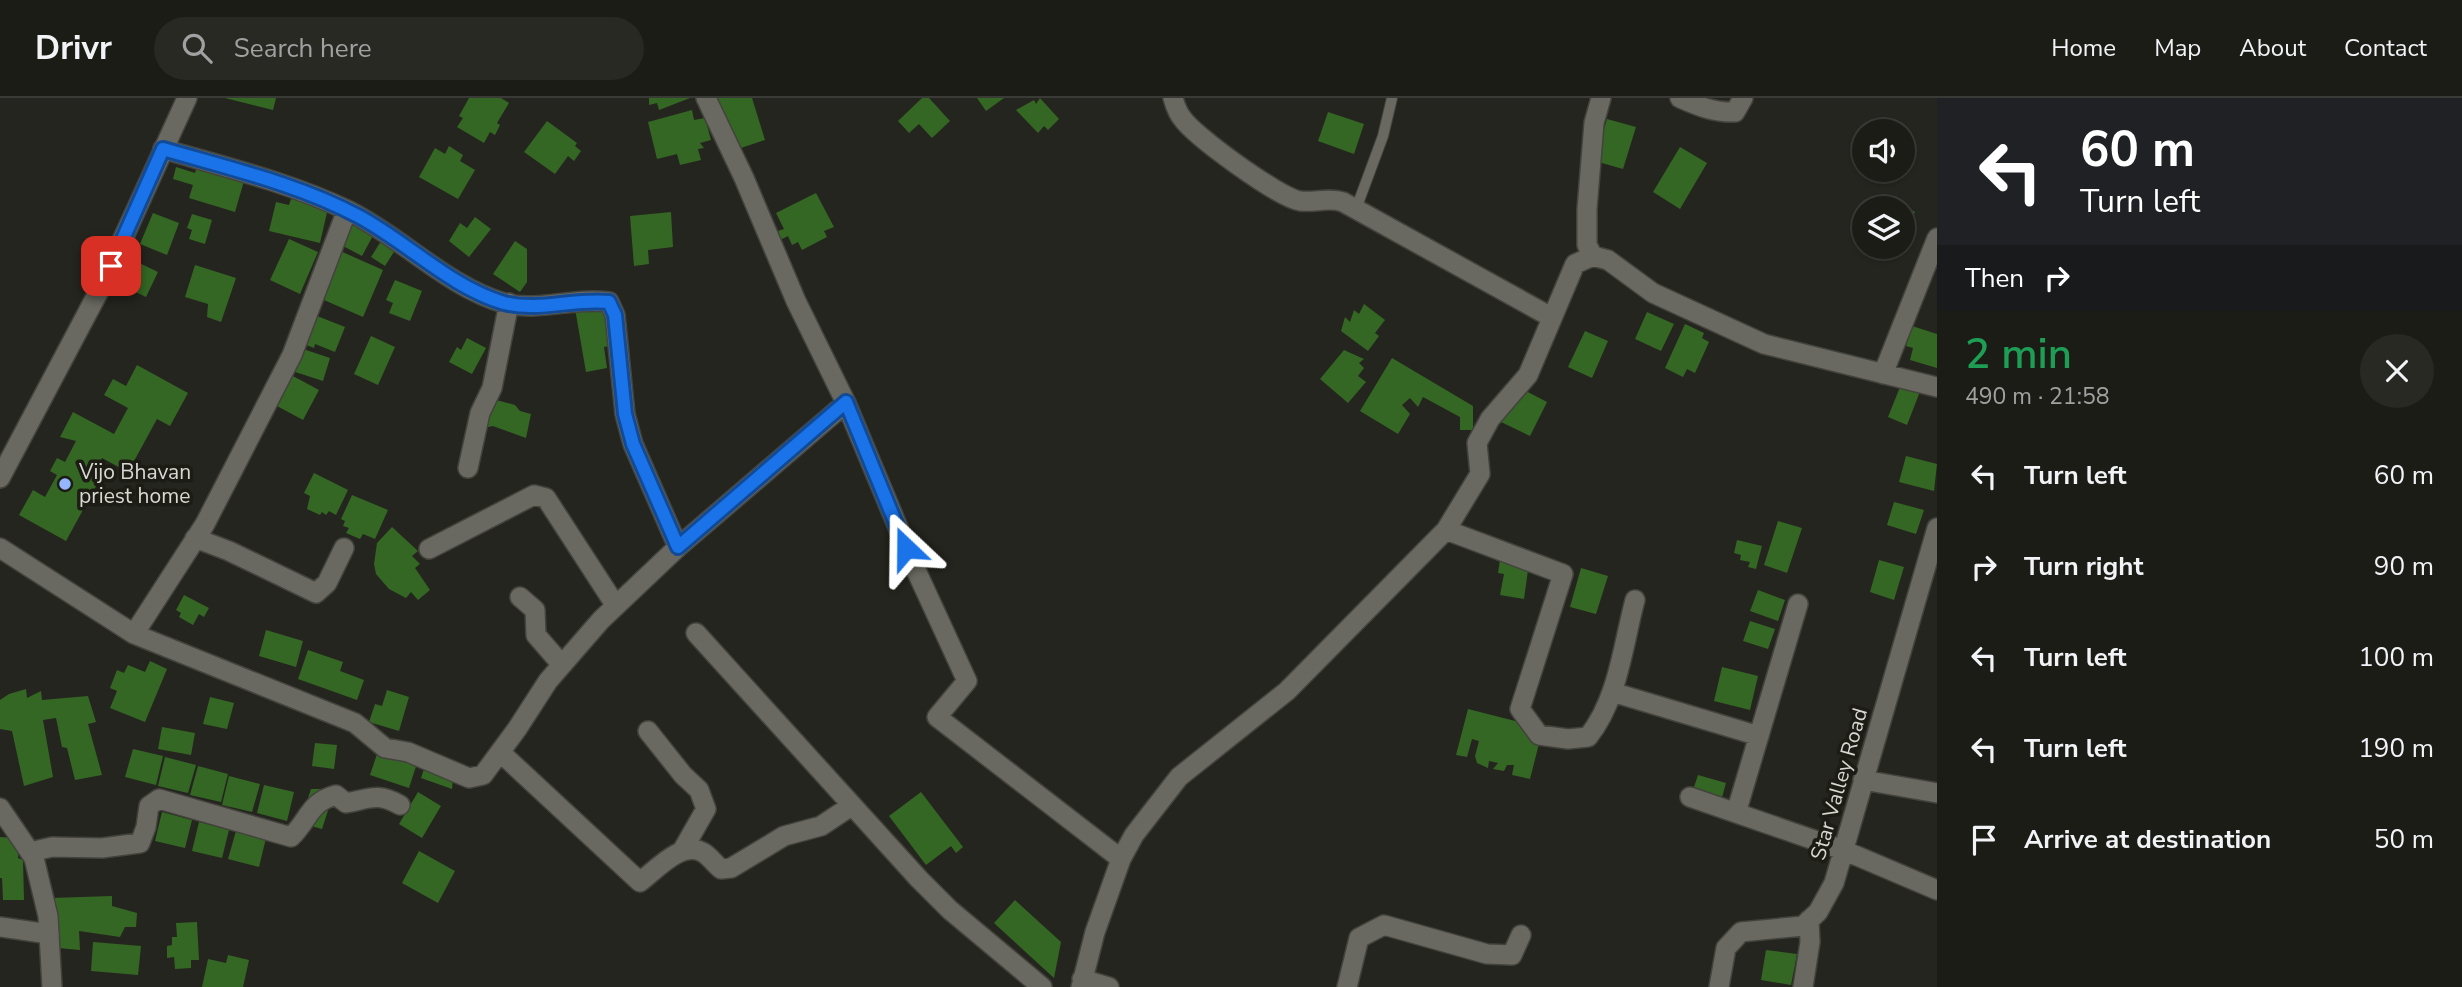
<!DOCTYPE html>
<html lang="en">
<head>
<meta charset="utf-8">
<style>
	:root { --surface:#1c1c17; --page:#292924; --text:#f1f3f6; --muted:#a0a1a1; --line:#3a3a36 }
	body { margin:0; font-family:"Nunito Sans",sans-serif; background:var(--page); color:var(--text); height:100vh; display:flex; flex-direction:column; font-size:26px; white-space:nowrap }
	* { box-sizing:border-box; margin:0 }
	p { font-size:23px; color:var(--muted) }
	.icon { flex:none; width:38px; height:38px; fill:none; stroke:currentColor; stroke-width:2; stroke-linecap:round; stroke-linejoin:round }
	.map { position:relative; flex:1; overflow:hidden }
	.panel { display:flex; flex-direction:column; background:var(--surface); width:525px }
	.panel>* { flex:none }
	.banner { background:#202124; color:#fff; overflow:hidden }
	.fabs { position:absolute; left:1852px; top:21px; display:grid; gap:14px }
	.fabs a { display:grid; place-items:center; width:63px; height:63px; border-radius:50%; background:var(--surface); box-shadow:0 2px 5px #0004,0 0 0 2px var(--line); font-size:35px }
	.pin { position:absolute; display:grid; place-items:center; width:60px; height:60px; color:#fff; margin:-30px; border-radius:14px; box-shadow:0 4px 10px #0006 }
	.me { position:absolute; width:77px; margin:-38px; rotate:337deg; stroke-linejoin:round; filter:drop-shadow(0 0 5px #0008) }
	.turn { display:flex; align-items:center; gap:24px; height:147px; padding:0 28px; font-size:32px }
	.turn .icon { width:91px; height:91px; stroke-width:2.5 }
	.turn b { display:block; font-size:49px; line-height:60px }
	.then { display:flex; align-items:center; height:66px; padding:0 28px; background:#0003; gap:14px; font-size:26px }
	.round { display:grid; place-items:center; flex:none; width:74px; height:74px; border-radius:37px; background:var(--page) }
	.overview { display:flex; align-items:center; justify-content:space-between; height:119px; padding:0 28px }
	h1 { font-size:42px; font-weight:600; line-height:52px; color:#1e9e55 }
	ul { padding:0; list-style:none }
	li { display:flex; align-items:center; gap:21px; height:91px; padding:0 28px }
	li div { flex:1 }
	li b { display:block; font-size:26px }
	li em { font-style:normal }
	header { display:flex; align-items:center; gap:42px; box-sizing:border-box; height:98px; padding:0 35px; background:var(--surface); border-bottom:2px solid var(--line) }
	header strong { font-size:33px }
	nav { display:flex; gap:38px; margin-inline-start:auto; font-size:24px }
	.search { width:490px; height:63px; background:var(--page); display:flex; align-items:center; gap:18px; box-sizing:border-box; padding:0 24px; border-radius:38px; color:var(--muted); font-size:26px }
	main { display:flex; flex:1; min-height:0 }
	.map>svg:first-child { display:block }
</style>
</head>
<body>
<header>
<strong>Drivr</strong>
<div class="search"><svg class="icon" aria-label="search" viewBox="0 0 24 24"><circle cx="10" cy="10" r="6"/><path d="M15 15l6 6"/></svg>Search here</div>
<nav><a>Home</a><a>Map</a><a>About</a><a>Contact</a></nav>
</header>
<main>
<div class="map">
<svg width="1937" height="889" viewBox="0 0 1937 889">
	<rect width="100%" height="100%" fill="#25251f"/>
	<!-- building -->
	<path fill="#346723" d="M225 0H276L273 12Z
		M469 0H501L509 5 497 25 500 27 495 37 490 34 484 45 457 29 463 20 459 18Z
		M649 0H690L659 12 657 5 649 7Z
		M715 0H752L765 42 732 53Z
		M922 0H929L950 23 932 40 919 26 909 35 898 23Z
		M977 0H1004L986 13Z
		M1040 0 1059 21 1048 32 1044 28 1038 35 1016 12 1034 2 1036 6Z
		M692 12 694 22 705 20 711 42 700 45 704 50 698 51 701 62 680 67 677 56 657 61 648 24Z
		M1328 14 1364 26 1354 56 1318 43Z
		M1607 21 1636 29 1623 71 1595 63Z
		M547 23 577 45 575 48 581 53 574 63 568 58 555 76 524 54Z
		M449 48 463 57 460 63 475 72 458 101 419 79 435 50 445 56Z
		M1680 49 1707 65 1680 111 1653 94Z
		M176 69 195 75 197 69 244 83 235 114 189 100 193 87 173 81Z
		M816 95 834 129 824 133 827 139 802 152 798 144 792 147 788 138 780 142 778 133 784 131 776 115Z
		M1890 100 1915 114 1902 141V110H1885Z
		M291 101 328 110 320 145 269 133 276 104 289 107Z
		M671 114 673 149 648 152 649 166 634 168 630 118Z
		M153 115 179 125 167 157 140 146Z
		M192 116 212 122 205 146 189 141 192 132 187 130Z
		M475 119 491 131 469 159 449 143 460 125 467 130Z
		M355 121 376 132 362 158 341 147Z
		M383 140 397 149 385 168 371 159Z
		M289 141 318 154 300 196 270 182Z
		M515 143 527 151V184L520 194 493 176Z
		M338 152 383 172 363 219 317 199Z
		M135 163 158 174 146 199 123 188Z
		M195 167 236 180 221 224 207 219 208 206 185 199Z
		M395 182 422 193 410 223 389 215 393 205 386 202Z
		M601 200 620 246 604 249 607 270 586 274 574 205Z
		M1364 206 1385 222 1375 235 1379 238 1368 253 1341 233 1345 219 1350 224 1354 212 1359 216Z
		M1647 214 1674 226 1661 253 1635 241Z
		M312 216 345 229 335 254 315 246 314 250 301 245Z
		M1685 226 1704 235 1702 240 1709 244 1695 275 1687 271 1683 279 1665 270Z
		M1912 228 1937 236V270L1910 262 1913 250 1906 248Z
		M1585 233 1608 243 1592 280 1568 269Z
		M371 238 395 249 378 287 354 276Z
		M467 240 486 250 472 276 449 264 457 249 461 252Z
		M297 249 330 260 323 283 289 272Z
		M1344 252 1364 261 1359 265 1364 270 1358 278 1366 284 1348 305 1320 281Z
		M1392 260 1473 308V332H1460V319L1423 299 1418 309 1410 300 1402 307 1410 316 1398 336 1360 313Z
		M137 267 188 295 170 328 157 321 128 374 102 360 94 376 101 379 66 443 19 417 33 392 45 399 57 377 50 373 57 360 65 364 76 343 60 339 73 314 114 336 128 310 104 297 113 281 126 288Z
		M291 277 319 292 303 322 277 308 283 298 280 296Z
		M1902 284 1921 291 1907 327 1888 319Z
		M1518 289 1547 304 1530 338 1501 324Z
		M489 300 515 307 520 313 531 316 526 340 493 328 484 330Z
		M1906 358 1937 366 1934 393 1899 384Z
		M314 375 348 392 336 417 329 413 326 417 322 414 320 417 307 411 310 398 304 395Z
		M352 397 388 412 375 441 363 436 360 441 346 435 349 430 343 428 345 423 341 421Z
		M1894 404 1924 412 1916 436 1887 427Z
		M1778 423 1802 430 1787 475 1764 467Z
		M392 429 418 453 412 458 420 466 415 470 430 492 418 502 411 494 406 500 389 491 376 476 374 466 377 445Z
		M1737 442 1762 448 1756 471 1748 469 1750 464 1740 462 1741 457 1734 455Z
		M1500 462 1508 467 1509 462 1529 465 1524 501 1500 497 1504 476 1498 475Z
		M1879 462 1904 469 1894 502 1870 494Z
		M1581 470 1608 478 1596 516 1570 509Z
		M1758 492 1785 502 1778 523 1750 513Z
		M184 497 209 510 204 519 199 516 193 527 179 519 181 515 176 512Z
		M1750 523 1775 531 1768 551 1743 543Z
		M266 532 303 543 296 569 259 558Z
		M308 552 343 564 340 573 364 582 357 602 298 581Z
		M150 563 167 571 145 624 110 610 117 593 110 590 117 572 124 575 128 567 145 574Z
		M1722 569 1758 578 1750 612 1714 603Z
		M26 591 27 600 41 593 42 602 88 598 96 624 88 626 102 677 75 682 67 650 62 649 56 620 43 622 53 679 24 688 12 633 0 631V602L9 596Z
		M387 592 409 599 399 633 369 624 375 606 382 608Z
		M210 599 234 605 227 631 203 626Z
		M1468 611 1543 630 1530 681 1512 677 1514 667H1507L1504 673 1493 671 1498 665 1489 663 1488 670 1477 665 1475 658 1479 643 1472 641 1467 659 1456 657Z
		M162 629 195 635 191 657 158 651Z
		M315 645 337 647 334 671 312 668Z
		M380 647 419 659 409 690 370 677Z
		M133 651 163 658 156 687 125 679Z
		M165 659 196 667 188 695 158 688Z
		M198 668 228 676 221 704 190 697Z
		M425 668 453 678 452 691 421 680Z
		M1698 677 1726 685 1721 703 1692 695Z
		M229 678 260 686 252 714 222 707Z
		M264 687 294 694 287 723 257 715Z
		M311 691H335L322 731 300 725Z
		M418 694 441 708 422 740 399 726Z
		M921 694 963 749 956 755 951 748 926 767 889 718Z
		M162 714 192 722 185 750 155 743Z
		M199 724 229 732 222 760 192 753Z
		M236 733 266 740 259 769 228 761Z
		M0 739 19 740 18 760 23 762 24 802H3L2 780H0Z
		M419 753 455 773 438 805 402 785Z
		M112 798V808L137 815 136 829H125L120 839 79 833 80 852 58 850 51 800Z
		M1015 802 1061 844 1054 880 994 825Z
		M197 824 199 862H191V870L175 871 174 859 167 860V848L172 847V839H177L176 825Z
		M93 844 141 848 138 877 91 873Z
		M1766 852 1797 856 1791 887 1761 882Z
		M228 857 249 862 243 889H202L208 861 226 865Z"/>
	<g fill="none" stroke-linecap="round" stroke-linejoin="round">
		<!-- service casing -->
		<g stroke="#43433d" stroke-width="12">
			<path id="service" d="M1356 111 1383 38 1392 0"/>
		</g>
		<!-- minor casing -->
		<g stroke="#43433d" stroke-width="22">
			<path id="minor" d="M706 0 744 80 796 203 846 305 915 470 967 583 937 619 1121 761
				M1173 0C1175 7 1177 14 1182 20 1194 38 1278 99 1300 103 1315 105 1328 99 1343 104L1551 219
				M1680 0C1698 8 1715 15 1735 14L1743 0
				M163 51C225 69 291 85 349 113 401 139 448 189 504 205 539 214 574 199 609 204L615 217 625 316 633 346 678 449
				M1593 158 1587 147V111L1594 25 1601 0
				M1883 276 1937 140
				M468 370 480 315 492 290 509 205
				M1446 432 1563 476 1520 611 1539 637 1568 641 1588 639C1618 602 1623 547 1635 502
				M195 440 229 453 316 495 327 485 344 450
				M0 450 134 536 355 625 385 650 408 654 469 680 483 677 517 631 548 583 601 522 678 449 846 305
				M429 451 534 397 546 400 616 508
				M520 499 535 512 536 537 562 567
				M696 535 919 781 950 812 1042 889
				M134 536 205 426 292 257 347 112
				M1612 594 1759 638
				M648 633 683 677 699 692 706 711 682 753
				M500 654 640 784C656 772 683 741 704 755 710 759 715 766 721 771L731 770 784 738 821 728 851 708
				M1863 682 1937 695
				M1690 699 1843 752 1937 792
				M1736 715 1798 506
				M30 754 52 749 102 750 140 745 146 729 149 708 159 701 291 739C309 722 309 704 336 697L346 705C369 701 377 694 400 707
				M0 829 49 836
				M1082 881 1109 889
				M1081 889 1095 834 1121 761 1134 737 1179 679 1287 593 1446 432 1480 376 1477 345 1490 321 1528 277 1575 166 1593 158 1608 162 1653 195 1764 246 1937 289
				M1347 889 1359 840 1384 827 1487 856 1512 857 1521 837
				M1719 889 1726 850 1741 834 1803 828 1818 814 1834 785 1937 430
				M1803 889 1810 844 1809 822"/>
		</g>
		<!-- tertiary casing -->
		<g stroke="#43433d" stroke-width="22">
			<path id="tertiary" d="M0 380 100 191 187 0
				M0 710 34 760 48 818 52 889"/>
		</g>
		<!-- service -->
		<use href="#service" stroke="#696961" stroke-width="10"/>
		<!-- minor -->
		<use href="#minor" stroke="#696961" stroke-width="19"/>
		<!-- tertiary -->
		<use href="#tertiary" stroke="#696961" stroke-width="19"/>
	</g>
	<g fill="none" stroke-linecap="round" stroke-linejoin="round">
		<!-- route casing -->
		<g stroke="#114b97" stroke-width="18">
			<path id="route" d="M111 168 163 51C228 70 298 86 358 118 407 144 450 189 504 205 539 214 574 200 609 204L615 217 625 316 633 346 678 449 846 304 906 450"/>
		</g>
		<!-- route -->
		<use href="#route" stroke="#1a73e8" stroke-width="12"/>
	</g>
	<!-- markers -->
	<circle fill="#95b6fd" stroke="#1c1c15" stroke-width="2.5" cx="65" cy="386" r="7"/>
	<g text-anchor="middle" stroke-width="7" stroke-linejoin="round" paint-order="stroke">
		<!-- poi labels -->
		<g font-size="21" fill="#d8d8d4" stroke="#1c1c15" text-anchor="start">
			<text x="79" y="381">Vijo Bhavan<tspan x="79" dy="24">priest home</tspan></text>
		</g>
		<!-- street labels -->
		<g font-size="21" fill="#d8d8d4" stroke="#1c1c15">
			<text transform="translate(1839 686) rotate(-74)" y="7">Star Valley Road</text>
		</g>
	</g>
</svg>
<div class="fabs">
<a><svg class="icon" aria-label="sound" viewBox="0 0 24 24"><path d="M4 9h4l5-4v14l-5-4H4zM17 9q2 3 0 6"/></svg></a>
<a><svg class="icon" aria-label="layers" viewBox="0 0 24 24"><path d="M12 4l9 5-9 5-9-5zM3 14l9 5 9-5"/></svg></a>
</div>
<div class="pin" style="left:111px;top:168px;background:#d93025"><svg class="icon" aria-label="arrive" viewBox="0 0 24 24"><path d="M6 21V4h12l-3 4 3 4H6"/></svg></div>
<svg class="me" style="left:906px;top:450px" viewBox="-20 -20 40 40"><path d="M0-17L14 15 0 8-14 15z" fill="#1a73e8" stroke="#fff" stroke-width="4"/></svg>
</div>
<section class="panel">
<div class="banner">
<div class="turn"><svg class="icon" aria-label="left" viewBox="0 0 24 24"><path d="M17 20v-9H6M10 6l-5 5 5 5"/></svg><div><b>60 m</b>Turn left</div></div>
<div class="then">Then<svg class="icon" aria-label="right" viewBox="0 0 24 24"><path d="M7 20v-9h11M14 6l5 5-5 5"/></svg></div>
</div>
<div class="overview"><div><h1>2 min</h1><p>490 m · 21:58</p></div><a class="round"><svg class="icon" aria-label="close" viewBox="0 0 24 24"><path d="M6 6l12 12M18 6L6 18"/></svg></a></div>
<ul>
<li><svg class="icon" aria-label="left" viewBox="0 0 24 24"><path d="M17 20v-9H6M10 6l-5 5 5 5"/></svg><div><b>Turn left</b></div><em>60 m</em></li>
<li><svg class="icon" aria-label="right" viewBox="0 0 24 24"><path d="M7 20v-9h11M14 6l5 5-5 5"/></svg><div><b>Turn right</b></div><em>90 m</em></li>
<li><svg class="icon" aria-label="left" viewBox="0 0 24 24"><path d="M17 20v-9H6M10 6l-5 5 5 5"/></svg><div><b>Turn left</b></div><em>100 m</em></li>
<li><svg class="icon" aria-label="left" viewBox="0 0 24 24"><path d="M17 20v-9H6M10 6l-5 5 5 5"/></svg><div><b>Turn left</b></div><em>190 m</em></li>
<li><svg class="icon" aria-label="arrive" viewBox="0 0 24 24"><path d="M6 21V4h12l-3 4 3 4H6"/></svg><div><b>Arrive at destination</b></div><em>50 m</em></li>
</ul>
</section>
</main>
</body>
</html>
